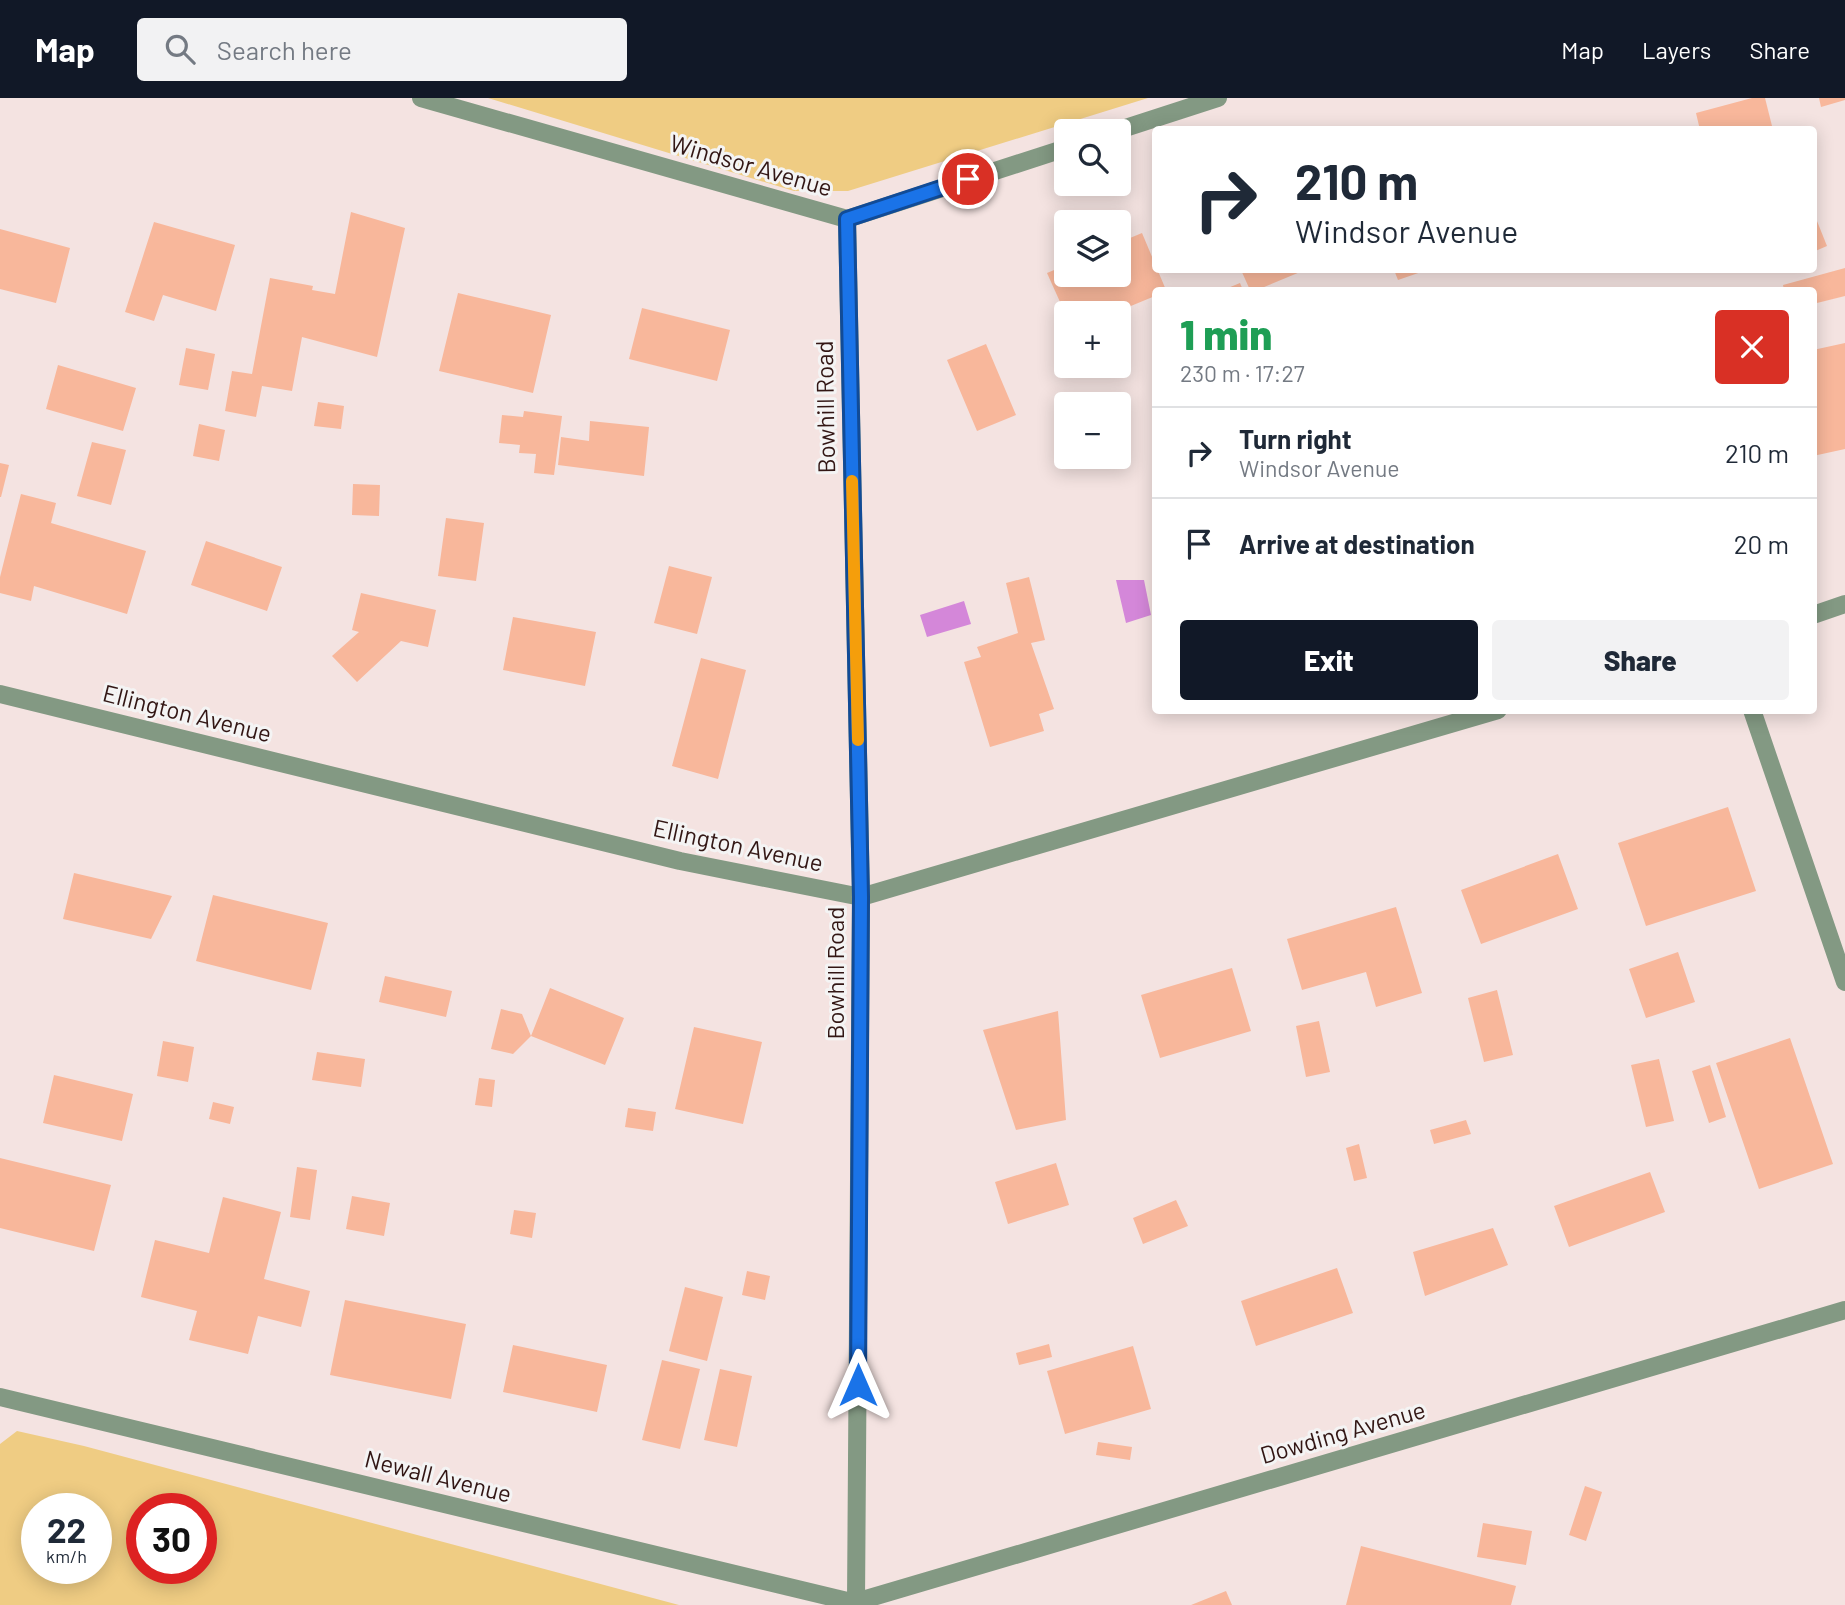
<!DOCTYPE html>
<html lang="en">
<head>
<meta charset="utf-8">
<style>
	:root { --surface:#fff; --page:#f2f2f3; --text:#1f2937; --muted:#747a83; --line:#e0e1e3; --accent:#111827 }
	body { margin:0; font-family:Barlow,sans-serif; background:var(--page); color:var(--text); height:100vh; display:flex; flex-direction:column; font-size:26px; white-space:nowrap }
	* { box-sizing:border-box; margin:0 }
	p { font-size:23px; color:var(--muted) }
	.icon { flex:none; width:38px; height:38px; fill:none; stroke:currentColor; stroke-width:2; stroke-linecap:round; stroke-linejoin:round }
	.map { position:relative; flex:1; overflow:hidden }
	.sheet { position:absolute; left:1152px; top:189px; width:665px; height:427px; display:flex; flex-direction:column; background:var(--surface); border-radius:7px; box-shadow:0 4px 18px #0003 }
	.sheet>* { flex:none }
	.top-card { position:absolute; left:1152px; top:28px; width:665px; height:147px; border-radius:7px; box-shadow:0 4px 18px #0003; background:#fff; color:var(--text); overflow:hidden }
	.controls { position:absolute; left:1054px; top:21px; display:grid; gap:14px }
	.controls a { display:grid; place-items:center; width:77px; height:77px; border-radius:7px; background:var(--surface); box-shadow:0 4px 18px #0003; font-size:35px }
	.speed { position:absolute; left:21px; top:1395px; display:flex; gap:14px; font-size:35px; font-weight:700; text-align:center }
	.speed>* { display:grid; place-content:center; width:91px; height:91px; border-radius:50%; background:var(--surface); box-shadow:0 4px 18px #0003; line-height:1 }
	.speed small { font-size:18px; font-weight:400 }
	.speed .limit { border:10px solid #d22; background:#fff; color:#111 }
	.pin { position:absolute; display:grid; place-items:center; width:60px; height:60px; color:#fff; margin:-30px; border:4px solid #fff; border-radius:50%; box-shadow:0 2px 7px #0007 }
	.me { position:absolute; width:77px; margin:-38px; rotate:0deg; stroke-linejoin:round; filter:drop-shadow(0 0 5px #0008) }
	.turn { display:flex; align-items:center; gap:24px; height:147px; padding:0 28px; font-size:32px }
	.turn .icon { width:91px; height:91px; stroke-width:2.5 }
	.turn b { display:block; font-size:49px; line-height:60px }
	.round { display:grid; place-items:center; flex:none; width:74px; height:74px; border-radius:7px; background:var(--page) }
	.summary { display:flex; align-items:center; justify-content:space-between; height:119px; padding:0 28px }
	h1 { font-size:42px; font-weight:800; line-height:52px; color:#1e9e55 }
	.cta { display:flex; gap:14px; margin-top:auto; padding:14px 28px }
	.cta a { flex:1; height:80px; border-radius:7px; background:var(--accent); color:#fff; font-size:28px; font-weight:800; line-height:80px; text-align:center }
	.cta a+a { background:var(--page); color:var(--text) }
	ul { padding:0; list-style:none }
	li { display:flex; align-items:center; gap:21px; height:91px; padding:0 28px; border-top:2px solid var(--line) }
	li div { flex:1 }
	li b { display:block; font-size:26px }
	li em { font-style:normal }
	header { display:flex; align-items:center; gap:42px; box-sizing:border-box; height:98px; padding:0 35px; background:var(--accent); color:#fff }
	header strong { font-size:33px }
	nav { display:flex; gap:38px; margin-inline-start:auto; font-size:24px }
	.search { width:490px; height:63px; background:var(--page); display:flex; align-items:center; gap:18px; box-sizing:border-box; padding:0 24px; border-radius:7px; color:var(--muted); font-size:26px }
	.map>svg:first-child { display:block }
</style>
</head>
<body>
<header>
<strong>Map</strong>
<div class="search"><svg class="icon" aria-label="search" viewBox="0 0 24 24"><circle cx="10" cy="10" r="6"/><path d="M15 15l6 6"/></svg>Search here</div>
<nav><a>Map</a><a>Layers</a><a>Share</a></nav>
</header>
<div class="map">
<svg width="1845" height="1507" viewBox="0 0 1845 1507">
	<rect width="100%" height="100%" fill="#f4e3e1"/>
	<!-- green -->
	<path fill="#efcc83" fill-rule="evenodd" d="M488 0H1148L848 93H794Z
		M17 1333 84 1348 679 1507H0V1346ZM37 1410H96V1470H37ZM142 1410H201V1470H142Z"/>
	<!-- water -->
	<path fill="#d487d9" d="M1116 482H1144L1151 517 1126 525Z
		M964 503 971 526 927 539 920 517Z"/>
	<!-- building -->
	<path fill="#f8b79b" d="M1752 0H1765L1773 32H1700L1696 15Z
		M1819 0H1845V2L1821 9Z
		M1813 113 1827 148 1813 154Z
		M351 114 405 130 377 259 302 239 292 293 262 288 256 319 225 313 232 273 252 276 270 180 313 188 312 192 335 196Z
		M154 124 235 147 216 213 163 197 154 223 125 214Z
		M0 131 70 150 56 205 0 191Z
		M1142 135 1166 192H1155V198L1114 215H1065L1047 175 1066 167V177H1118V145Z
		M1845 170V198L1813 206V192H1784L1783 187Z
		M1241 172H1305L1257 192H1250Z
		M1394 172H1427L1398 182Z
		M1240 185 1243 192H1223Z
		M458 195 551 217 533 295 439 273Z
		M642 210 730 232 717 283 629 261Z
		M1845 245V351L1813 358V252Z
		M986 246 1016 317 977 333 947 262Z
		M186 250 215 256 208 292 179 287Z
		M58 267 136 290 123 333 46 311Z
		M318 304 344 308 341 331 314 328Z
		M524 313 562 318 554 377 534 375 536 356 519 355 520 347 499 345 502 317 523 319Z
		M590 323 649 329 644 378 558 367 561 339 589 343Z
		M199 326 225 332 219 363 193 358Z
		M92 344 126 352 111 407 77 398Z
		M0 365 9 367 1 399H0Z
		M353 386 380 387 379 418 352 417Z
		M21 396 56 405 51 425 146 453 127 516 34 488 31 503 0 495V479Z
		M446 420 484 425 476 483 438 478Z
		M206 443 282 469 267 513 191 487Z
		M669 468 712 479 697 536 654 525Z
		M1029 479 1045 542 1031 545 1054 611 1039 616 1044 633 990 649 964 564 981 559 977 549 1018 535 1006 485Z
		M361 495 436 512 428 549 401 543 357 584 332 558 359 534 352 532Z
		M513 519 596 534 585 588 503 572Z
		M701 560 746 572 718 681 672 668Z
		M1728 709 1756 793 1646 828 1618 745Z
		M1558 756 1578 811 1481 846 1461 792Z
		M74 775 172 798 151 841 63 821Z
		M213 797 328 825 311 892 196 863Z
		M1396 809 1422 895 1376 909 1366 874 1302 892 1287 841Z
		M1678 854 1695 904 1646 920 1629 871Z
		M1232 870 1251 933 1160 960 1141 897Z
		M385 878 452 893 446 919 379 904Z
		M550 890 624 920 605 967 531 938 513 956 491 951 501 911 522 916 531 938Z
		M1497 892 1513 957 1484 964 1468 900Z
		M1058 913 1066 1022 1016 1032 983 932Z
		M1319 923 1330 974 1306 979 1296 928Z
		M694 929 762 944 743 1026 675 1011Z
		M1790 940 1833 1066 1759 1091 1716 965Z
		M163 943 194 949 188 984 157 978Z
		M317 954 365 961 361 989 312 982Z
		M1659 961 1674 1023 1646 1029 1631 967Z
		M1710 967 1726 1019 1709 1025 1692 973Z
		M54 977 133 996 122 1043 43 1025Z
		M479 980 495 982 492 1009 475 1007Z
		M213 1004 234 1009 230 1026 209 1021Z
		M628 1010 656 1014 653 1033 625 1029Z
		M1466 1022 1471 1036 1434 1046 1430 1032Z
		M1359 1046 1367 1080 1354 1083 1346 1050Z
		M0 1060 111 1087 94 1153 0 1130Z
		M1056 1065 1069 1107 1008 1126 995 1084Z
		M297 1069 317 1072 310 1122 290 1119Z
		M1650 1074 1665 1114 1569 1149 1554 1108Z
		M352 1098 390 1105 384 1138 346 1131Z
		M223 1099 281 1114 264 1181 310 1193 301 1229 258 1218 248 1256 189 1242 197 1213 141 1199 155 1142 209 1155Z
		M1176 1102 1188 1128 1143 1146 1133 1120Z
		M514 1112 536 1115 532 1140 510 1136Z
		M1493 1130 1508 1167 1425 1198 1413 1154Z
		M1337 1170 1353 1215 1256 1248 1241 1203Z
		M747 1173 770 1178 765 1202 742 1197Z
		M685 1189 723 1199 707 1263 669 1253Z
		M345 1202 466 1226 451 1301 330 1277Z
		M1049 1246 1052 1259 1019 1267 1016 1255Z
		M513 1247 607 1267 597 1314 503 1294Z
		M1133 1248 1151 1311 1065 1336 1047 1273Z
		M662 1262 700 1271 680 1351 642 1342Z
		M720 1271 752 1278 737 1349 704 1342Z
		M1098 1344 1132 1349 1130 1362 1096 1357Z
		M1585 1388 1602 1394 1586 1443 1569 1437Z
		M1483 1425 1532 1433 1526 1467 1477 1459Z
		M1361 1448 1516 1488 1511 1507H1346Z
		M1226 1493 1232 1507H1191Z"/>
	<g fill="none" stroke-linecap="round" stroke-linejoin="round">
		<!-- street -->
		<path stroke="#839983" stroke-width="18" d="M421 0 847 121 1066 50
			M1116 33 1218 0
			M847 121 861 799 856 1504 1845 1212
			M1813 517 1845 506
			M0 596 680 763 861 799 1498 612
			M1752 612 1845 884
			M0 1299 864 1507"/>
	</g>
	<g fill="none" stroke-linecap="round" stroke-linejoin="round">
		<!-- route casing -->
		<g stroke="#114b97" stroke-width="18">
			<path id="route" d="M858 1287 861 799 847 121 968 81"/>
		</g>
		<!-- route -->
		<use href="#route" stroke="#1a73e8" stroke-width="12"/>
		<!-- slow -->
		<path stroke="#f59e0b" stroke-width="12" d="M852 383 858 642"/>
	</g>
	<g text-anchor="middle" stroke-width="6" stroke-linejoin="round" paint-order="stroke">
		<!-- street labels -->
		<g font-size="24" fill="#321614" stroke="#f4f4f4">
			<text transform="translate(751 68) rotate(16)" y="8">Windsor Avenue</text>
			<text transform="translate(826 309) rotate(-91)" y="8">Bowhill Road</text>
			<text transform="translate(187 616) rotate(14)" y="8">Ellington Avenue</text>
			<text transform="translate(738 748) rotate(12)" y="8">Ellington Avenue</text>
			<text transform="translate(836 875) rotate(-90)" y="8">Bowhill Road</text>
			<text transform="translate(1343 1335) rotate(-16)" y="8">Dowding Avenue</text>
			<text transform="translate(438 1379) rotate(14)" y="8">Newall Avenue</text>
		</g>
	</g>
</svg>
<div class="controls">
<a><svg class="icon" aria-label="search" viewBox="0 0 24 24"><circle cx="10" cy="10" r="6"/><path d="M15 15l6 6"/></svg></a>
<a><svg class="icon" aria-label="layers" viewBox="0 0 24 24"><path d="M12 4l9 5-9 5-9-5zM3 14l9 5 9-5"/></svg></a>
<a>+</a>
<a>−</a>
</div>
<div class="speed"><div>22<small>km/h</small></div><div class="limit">30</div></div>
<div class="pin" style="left:968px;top:81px;background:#d93025"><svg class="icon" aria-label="arrive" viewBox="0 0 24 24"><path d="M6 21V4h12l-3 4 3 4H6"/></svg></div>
<svg class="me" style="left:858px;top:1287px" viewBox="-20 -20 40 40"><path d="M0-17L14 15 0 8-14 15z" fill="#1a73e8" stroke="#fff" stroke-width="4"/></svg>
<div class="top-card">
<div class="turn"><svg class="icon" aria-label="right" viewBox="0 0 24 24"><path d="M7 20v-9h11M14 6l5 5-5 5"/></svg><div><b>210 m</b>Windsor Avenue</div></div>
</div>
<section class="sheet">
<div class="summary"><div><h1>1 min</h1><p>230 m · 17:27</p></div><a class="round" style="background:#d93025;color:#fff"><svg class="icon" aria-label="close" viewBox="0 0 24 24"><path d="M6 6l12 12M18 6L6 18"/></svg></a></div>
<ul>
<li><svg class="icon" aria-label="right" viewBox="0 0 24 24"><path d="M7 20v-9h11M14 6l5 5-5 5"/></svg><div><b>Turn right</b><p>Windsor Avenue</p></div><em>210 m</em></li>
<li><svg class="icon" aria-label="arrive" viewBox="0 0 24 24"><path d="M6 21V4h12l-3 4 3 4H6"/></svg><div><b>Arrive at destination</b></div><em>20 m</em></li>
</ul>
<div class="cta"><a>Exit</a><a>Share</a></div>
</section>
</div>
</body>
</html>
